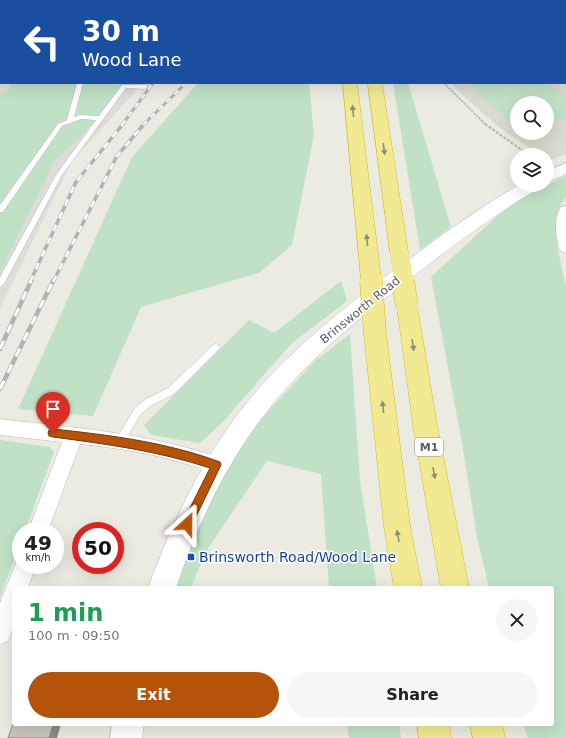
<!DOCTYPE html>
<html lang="en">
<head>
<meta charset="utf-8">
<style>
	:root { --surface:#fff; --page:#f6f6f6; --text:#202124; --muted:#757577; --accent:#b45309 }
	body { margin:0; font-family:"DejaVu Sans",sans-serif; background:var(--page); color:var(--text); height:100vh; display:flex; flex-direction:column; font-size:15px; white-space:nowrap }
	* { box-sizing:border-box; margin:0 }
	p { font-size:13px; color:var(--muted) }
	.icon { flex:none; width:22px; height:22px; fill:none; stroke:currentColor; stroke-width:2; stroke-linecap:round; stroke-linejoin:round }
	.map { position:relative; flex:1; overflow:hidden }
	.drawer { position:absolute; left:12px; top:586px; width:542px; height:140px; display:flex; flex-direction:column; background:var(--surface); border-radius:4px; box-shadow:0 4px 16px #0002 }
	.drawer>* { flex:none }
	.hud { position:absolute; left:0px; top:0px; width:566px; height:84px; box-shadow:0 4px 16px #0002; background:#1a4fa0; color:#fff; overflow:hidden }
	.buttons { position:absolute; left:510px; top:96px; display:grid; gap:8px }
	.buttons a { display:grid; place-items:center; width:44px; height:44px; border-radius:50%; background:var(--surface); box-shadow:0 4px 16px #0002; font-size:20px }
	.speed { position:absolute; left:12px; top:522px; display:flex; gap:8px; font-size:20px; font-weight:700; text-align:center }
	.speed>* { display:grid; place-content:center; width:52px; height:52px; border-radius:50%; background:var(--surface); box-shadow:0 4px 16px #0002; line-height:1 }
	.speed small { font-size:10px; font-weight:400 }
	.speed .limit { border:6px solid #d22; background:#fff; color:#111 }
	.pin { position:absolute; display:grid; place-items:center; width:34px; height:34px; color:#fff; margin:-41px -17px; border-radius:50% 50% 50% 0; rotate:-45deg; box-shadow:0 0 4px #0007 }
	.pin .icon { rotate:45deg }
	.me { position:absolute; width:44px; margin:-22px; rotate:24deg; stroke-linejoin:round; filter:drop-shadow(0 0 3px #0008) }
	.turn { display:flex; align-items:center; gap:14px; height:84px; padding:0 16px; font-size:18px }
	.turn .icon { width:52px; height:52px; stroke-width:2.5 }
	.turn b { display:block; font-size:28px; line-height:34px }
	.round { display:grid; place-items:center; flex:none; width:42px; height:42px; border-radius:21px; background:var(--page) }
	.headline { display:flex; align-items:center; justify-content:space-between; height:68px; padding:0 16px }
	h1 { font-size:24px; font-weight:700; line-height:30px; color:#1e9e55 }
	.button { display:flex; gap:8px; margin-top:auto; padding:8px 16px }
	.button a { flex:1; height:46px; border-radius:24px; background:var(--accent); color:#fff; font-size:16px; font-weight:700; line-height:46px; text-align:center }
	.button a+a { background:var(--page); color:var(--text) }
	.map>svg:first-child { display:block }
</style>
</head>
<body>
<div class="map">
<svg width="566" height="738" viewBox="0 0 566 738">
	<rect width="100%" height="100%" fill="#ebebe2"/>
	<!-- industrial -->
	<path fill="#dddcd6" d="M0 0H189L1 1V83H143L72 161 0 308Z"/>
	<!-- education -->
	<path fill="#dbdad0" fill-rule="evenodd" d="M391 0H566V154L549 161 547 160V155H539L497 126 450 83H565V1ZM517 103H547V133H517Z"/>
	<!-- green -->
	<path fill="#c0e1c6" d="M11 83H134L54 162 0 272V94L6 93Z
		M198 83H309L314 135 292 245 259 273 141 307 93 416 18 409 132 157Z
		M393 83H408L451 227 420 250Z
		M467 83H548L566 97V118L547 123V103H517V128Z
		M566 175V197C546 221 561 259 566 287V738H528L523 724H552V588H489L477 537 462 443 431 277 508 206Z
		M341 281 347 301 291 344 222 423 200 443 151 435 144 425 249 320 274 333Z
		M350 334 360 481 377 588H329L321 474 267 461 205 553 191 588H174L205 500 247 434 316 360Z
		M0 440 50 447 54 452 25 531H21V541L0 598Z
		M347 724H399L401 738H349Z"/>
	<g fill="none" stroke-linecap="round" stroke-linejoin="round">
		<!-- lane casing -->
		<g stroke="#b7b8bd" stroke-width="1">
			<path id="lane" d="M0 62H1V66H0Z
				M77 83H83L74 117 80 115 99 116 122 85H145L148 87 145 89 126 88 62 175 4 284 0 287V277L56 175 96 120 81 119 62 126 3 212H0V205L58 124 67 120Z
				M216 344 219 345 220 347 219 349 174 394 152 405 141 414 123 444 120 445 117 444 115 441 117 438 135 408 146 399 168 388 213 345Z"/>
		</g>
		<!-- street casing -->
		<g stroke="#b7b8bd" stroke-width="1">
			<path id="street" d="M566 206V253L561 251 559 248C556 234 553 220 561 207Z
				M0 419C75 428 151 433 223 459L225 465 223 471C213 475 203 469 193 466 156 454 118 448 80 444L48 531H28L62 442 0 435Z
				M21 556V565H36L28 588H14V625L8 641 0 644V603L18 558Z"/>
		</g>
		<!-- secondary casing -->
		<g stroke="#b7b9bf" stroke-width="1">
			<path id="secondary" d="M566 163V174L547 182V171Z
				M519 185H541L538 189C493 215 451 247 410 279 358 319 305 362 265 414 224 467 197 526 176 588H148C173 521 203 456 249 400 291 349 344 308 397 268 437 239 476 209 519 185Z
				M112 724H144L142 738H110Z"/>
		</g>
		<!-- highway casing -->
		<g stroke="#d6bc17" stroke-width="1">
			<path id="highway" d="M337 0H349V1H337Z
				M358 0H370V1H358Z
				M343 83H357L381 279 378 284 371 286 364 284 361 279Z
				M368 83H382L408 252 406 257 399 258 392 257 390 252Z
				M407 299 414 301 417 306 437 425 469 588H441L413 425 397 306 400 301Z
				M375 325 382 327 386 333 410 526 422 588H394L384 526 364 333 368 327Z
				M417 724H449L451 738H419Z
				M470 724H502L505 738H473Z"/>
		</g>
		<!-- path-far1 -->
		<path stroke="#9ac1ac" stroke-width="1.5" stroke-dasharray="2.5 1" stroke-linecap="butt" d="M444 83 486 125"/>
		<!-- path -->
		<path stroke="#9ac1ac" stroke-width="2" stroke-dasharray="3 1.5" stroke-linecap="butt" d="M485 124 529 155"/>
		<!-- lane -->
		<use href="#lane" fill="#fff" fill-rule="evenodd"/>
		<!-- street -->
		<use href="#street" fill="#fff" fill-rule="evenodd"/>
		<!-- secondary -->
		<use href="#secondary" fill="#fff" fill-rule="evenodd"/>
		<!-- highway -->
		<use href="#highway" fill="#f1ea93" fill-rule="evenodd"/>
		<!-- rail-far2 casing -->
		<g stroke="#b2b3b3" stroke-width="3">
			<path id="rail-far2" d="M122 125 153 83
				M143 125 186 83"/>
		</g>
		<!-- rail-far1 casing -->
		<g stroke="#b2b3b3" stroke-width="3.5">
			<path id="rail-far1" d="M30 282 76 182 123 124
				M53 282 117 156 144 124"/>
		</g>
		<!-- rail casing -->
		<g stroke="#b2b3b3" stroke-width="4.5">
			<path id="rail" d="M0 349 31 281
				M0 389 53 281"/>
		</g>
		<!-- rail-far2 -->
		<use href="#rail-far2" stroke="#fff" stroke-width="2" stroke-dasharray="5.5" stroke-linecap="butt"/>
		<!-- rail-far1 -->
		<use href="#rail-far1" stroke="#fff" stroke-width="2.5" stroke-dasharray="7" stroke-linecap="butt"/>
		<!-- rail -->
		<use href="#rail" stroke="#fff" stroke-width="3" stroke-dasharray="9" stroke-linecap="butt"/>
		<!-- highway-bridge-far1 casing -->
		<g stroke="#d6bc17" stroke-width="18" stroke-linecap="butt">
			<path id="highway-bridge-far1" d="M399 252 404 282
				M371 279V282"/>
		</g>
		<!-- highway-bridge casing -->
		<g stroke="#d6bc17" stroke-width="23" stroke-linecap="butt">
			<path id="highway-bridge" d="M371 281 375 333
				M403 281 407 306"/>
		</g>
		<!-- highway-bridge-far1 -->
		<use href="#highway-bridge-far1" stroke="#f1ea93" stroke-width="18"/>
		<!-- highway-bridge -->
		<use href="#highway-bridge" stroke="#f1ea93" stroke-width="22"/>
	</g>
	<!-- wall -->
	<path fill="#aba9a3" d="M1 12V58H0V14Z"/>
	<!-- shaded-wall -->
	<path fill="#8b8a85" d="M53 724H61L57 738H49Z"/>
	<!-- building -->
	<path fill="#c7c5be" stroke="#8b8a85" d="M8 0H164V1H8Z
		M1 12V46H0V14Z
		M14 721V724H53L49 738H8Z"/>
	<!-- one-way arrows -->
	<defs><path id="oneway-solid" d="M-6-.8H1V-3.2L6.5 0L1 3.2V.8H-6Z"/></defs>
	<g fill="#8f8e72">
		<use href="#oneway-solid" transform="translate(353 111) rotate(-96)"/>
		<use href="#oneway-solid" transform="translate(384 149) rotate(82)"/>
		<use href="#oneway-solid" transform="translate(367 240) rotate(-96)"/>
		<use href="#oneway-solid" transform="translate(413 345) rotate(81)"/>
		<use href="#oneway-solid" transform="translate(383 407) rotate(-96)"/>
		<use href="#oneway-solid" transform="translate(434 473) rotate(80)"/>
		<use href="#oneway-solid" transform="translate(398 536) rotate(-100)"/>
	</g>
	<!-- route -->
	<path fill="#b45309" stroke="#753606" d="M53 429C109 435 166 442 220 462L221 465 191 527 187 529 183 527 182 524 210 468C158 451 106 444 53 437L49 436 48 433 49 430Z"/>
	<!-- markers -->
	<rect fill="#1a4fb4" stroke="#fff" stroke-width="1.5" x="187" y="553" width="8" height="8" rx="2"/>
	<g text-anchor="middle" stroke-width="3" stroke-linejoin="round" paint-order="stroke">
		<!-- shield labels -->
		<rect fill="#fff" stroke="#8c8d90" stroke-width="1" x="415" y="438" width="28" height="18" rx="3"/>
		<g font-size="11" font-weight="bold" fill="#5a5c61">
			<text x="429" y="451">M1</text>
		</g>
		<!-- street labels -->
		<g font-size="12" fill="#5a5c61" stroke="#fff">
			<text transform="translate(360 310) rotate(-39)" y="4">Brinsworth Road</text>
		</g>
		<!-- near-transit labels -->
		<g font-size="14" fill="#164399" stroke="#fff" text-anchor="start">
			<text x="199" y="562">Brinsworth Road/Wood Lane</text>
		</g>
	</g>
</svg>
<div class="buttons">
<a><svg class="icon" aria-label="search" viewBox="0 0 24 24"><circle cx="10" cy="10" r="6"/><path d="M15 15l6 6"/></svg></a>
<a><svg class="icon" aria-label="layers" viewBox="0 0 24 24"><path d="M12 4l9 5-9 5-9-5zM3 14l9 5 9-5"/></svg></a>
</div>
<div class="speed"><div>49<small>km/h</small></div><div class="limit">50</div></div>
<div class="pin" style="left:53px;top:433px;background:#d93025"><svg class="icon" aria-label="arrive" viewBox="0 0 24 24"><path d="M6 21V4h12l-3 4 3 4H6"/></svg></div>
<svg class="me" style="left:187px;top:524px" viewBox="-20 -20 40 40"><path d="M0-17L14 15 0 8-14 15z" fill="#b45309" stroke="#fff" stroke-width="4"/></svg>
<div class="hud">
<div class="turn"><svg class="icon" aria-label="left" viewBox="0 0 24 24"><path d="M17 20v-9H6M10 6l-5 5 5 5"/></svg><div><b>30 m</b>Wood Lane</div></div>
</div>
<section class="drawer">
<div class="headline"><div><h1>1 min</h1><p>100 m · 09:50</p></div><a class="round"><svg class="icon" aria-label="close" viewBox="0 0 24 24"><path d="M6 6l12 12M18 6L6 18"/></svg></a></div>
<div class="button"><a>Exit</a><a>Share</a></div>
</section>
</div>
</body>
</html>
